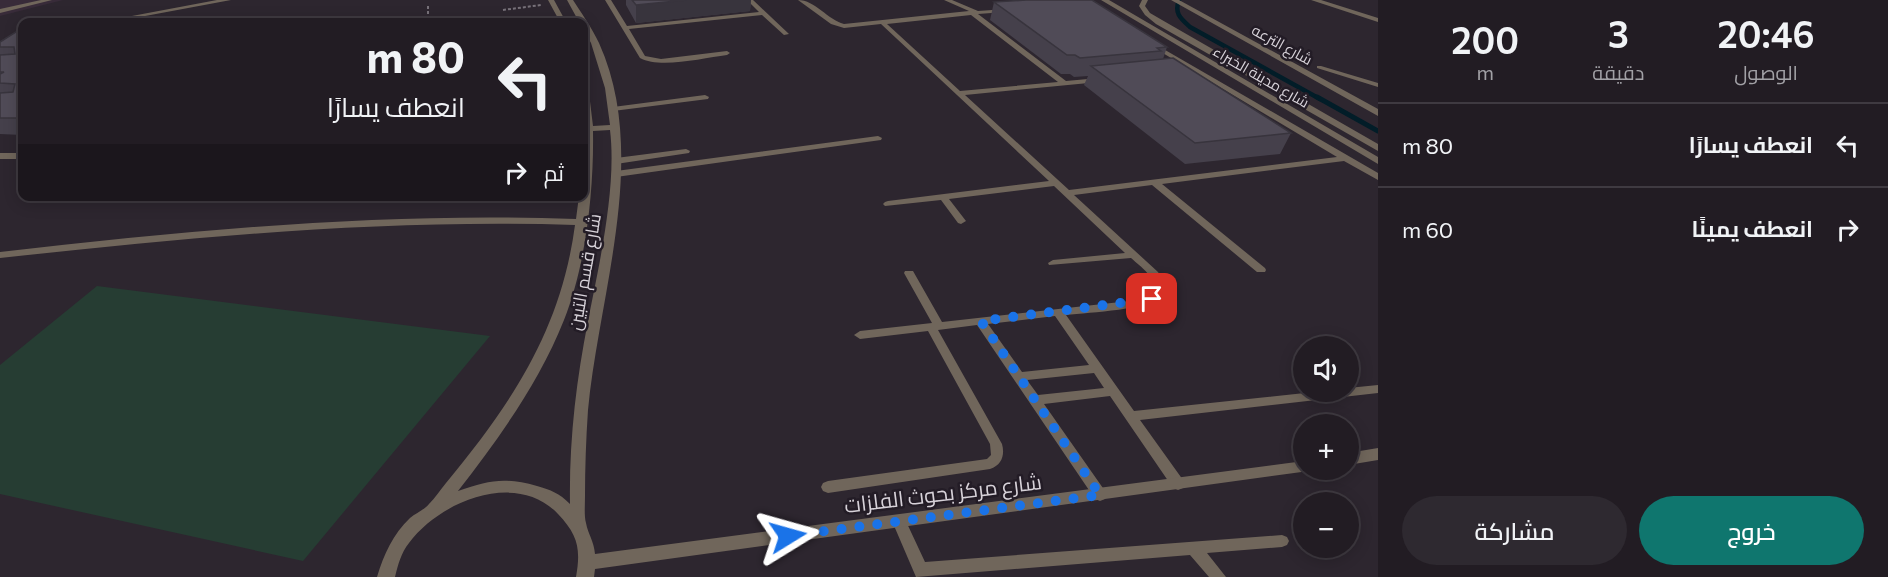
<!DOCTYPE html>
<html lang="ar">
<head>
<meta charset="utf-8">
<style>
	:root { --surface:#221c23; --page:#2e2930; --text:#f1f3f6; --muted:#a2a1a6; --line:#3f3a41; --accent:#0f766e }
	body { margin:0; font-family:Commissioner,Cairo,sans-serif; background:var(--page); color:var(--text); direction:rtl; height:100vh; display:flex; flex-direction:column; font-size:22px; white-space:nowrap }
	* { box-sizing:border-box; margin:0 }
	p { font-size:20px; color:var(--muted) }
	.icon { flex:none; width:33px; height:33px; fill:none; stroke:currentColor; stroke-width:2; stroke-linecap:round; stroke-linejoin:round }
	.map { position:relative; flex:1; overflow:hidden; direction:ltr }
	.details { display:flex; flex-direction:column; background:var(--surface); width:510px }
	.details>* { flex:none }
	.top-card { position:absolute; left:18px; top:18px; width:570px; height:183px; border-radius:12px; box-shadow:0 3px 15px #0003,0 0 0 2px var(--line); direction:rtl; background:#221c23; color:var(--text); overflow:hidden }
	.tools { position:absolute; left:1293px; top:336px; display:grid; gap:12px }
	.tools a { display:grid; place-items:center; width:66px; height:66px; border-radius:50%; background:var(--surface); box-shadow:0 3px 15px #0003,0 0 0 2px var(--line); font-size:30px }
	.pin { position:absolute; display:grid; place-items:center; width:51px; height:51px; color:#fff; margin:-26px; border-radius:12px; box-shadow:0 3px 9px #0006 }
	.me { position:absolute; width:66px; margin:-33px; rotate:82deg; stroke-linejoin:round; filter:drop-shadow(0 0 4px #0008) }
	.turn { display:flex; align-items:center; gap:21px; height:126px; padding:0 24px; font-size:27px }
	.turn .icon { width:78px; height:78px; stroke-width:2.5 }
	.turn b { display:block; font-size:42px; line-height:51px }
	.then { display:flex; align-items:center; height:57px; padding:0 24px; background:#0003; gap:12px; font-size:22px }
	.eta { display:flex; justify-content:space-evenly; align-items:center; height:102px; text-align:center }
	.eta b { font-size:36px; font-weight:600; line-height:42px }
	.primary-button { display:flex; gap:12px; margin-top:auto; padding:12px 24px }
	.primary-button a { flex:1; height:69px; border-radius:36px; background:var(--accent); color:#fff; font-size:24px; font-weight:600; line-height:69px; text-align:center }
	.primary-button a+a { background:var(--page); color:var(--text) }
	ul { padding:0; list-style:none }
	li { display:flex; align-items:center; gap:18px; height:84px; padding:0 24px; border-top:2px solid var(--line) }
	li div { flex:1 }
	li b { display:block; font-size:22px }
	li em { font-style:normal }
	main { display:flex; flex:1; min-height:0 }
	.map>svg:first-child { display:block }
</style>
</head>
<body>
<main>
<section class="details">
<div class="eta">
<div><b>20:46</b><p>الوصول</p></div>
<div><b>3</b><p>دقيقة</p></div>
<div><b>200</b><p>m</p></div>
</div>
<ul>
<li><svg class="icon" aria-label="left" viewBox="0 0 24 24"><path d="M17 20v-9H6M10 6l-5 5 5 5"/></svg><div><b>انعطف يسارًا</b></div><em>80 m</em></li>
<li><svg class="icon" aria-label="right" viewBox="0 0 24 24"><path d="M7 20v-9h11M14 6l5 5-5 5"/></svg><div><b>انعطف يمينًا</b></div><em>60 m</em></li>
</ul>
<div class="primary-button"><a>خروج</a><a>مشاركة</a></div>
</section>
<div class="map">
<svg width="1378" height="577" viewBox="0 0 1378 577">
	<rect width="100%" height="100%" fill="#2d262f"/>
	<!-- industrial -->
	<path fill="#382b39" d="M0 0H63L0 16Z"/>
	<!-- green -->
	<path fill="#263d33" d="M97 286 490 336 303 561 0 494V365Z"/>
	<g fill="none" stroke-linecap="round" stroke-linejoin="round">
		<!-- stream-far1 -->
		<path stroke="#021d28" stroke-width="4.5" d="M1179 0C1174 13 1180 18 1190 27L1320 99"/>
		<!-- stream -->
		<path stroke="#021d28" stroke-width="5" d="M1317 97 1378 131"/>
		<!-- path -->
		<path stroke="#777179" stroke-width="2" stroke-dasharray="3 2" stroke-linecap="butt" d="M428 6V22
			M503 10 541 5"/>
		<!-- service -->
		<path fill="#70665b" fill-rule="evenodd" d="M41 0H52L0 13V9Z
			M605 0H611L627 26 759 12 747 0H753L789 34 784 35 762 15 629 29 645 56 661 59 727 51 730 53 727 55C703 58 660 69 640 58Z
			M798 0C815 0 828 20 844 24L969 11 944 0H952L978 11 1007 9V11L1005 12 978 14 1066 81 1099 78 1103 80 1099 82 965 95 1069 190 1337 157 1151 46 1150 45 1153 43 1378 173V180L1344 161 1162 184 1265 268 1266 270 1265 272H1257L1152 185 1074 195 1158 272 1165 284V293C1149 311 1091 312 1066 315L1134 411 1314 392H1348V388L1378 385V393L1140 420 1183 480 1185 484 1183 488 1178 490 1173 488 1110 396 1044 404 1105 491 1107 495 1105 499 1100 501 1095 499 977 325 938 330 1002 444C1005 455 1002 465 990 469L828 493 823 491 821 487 823 483 828 481 987 459 991 455 990 444 928 331 860 339 854 335 860 331 932 323 904 273 905 271H913L942 322 1138 300 1148 297 1155 292C1155 276 1142 268 1131 258L1049 265 1048 263 1053 260 1125 253 1054 186 949 199 966 221 961 224 958 223 941 200 885 206 883 204 885 202 888 201 1049 181 881 24 844 28 831 24ZM971 15 1058 82 960 91 887 24ZM1055 316 1089 365 1022 372 988 324ZM1094 373 1104 388 1038 395 1027 380Z
			M1317 66H1321L1378 83V87L1317 68Z
			M705 95 709 97 708 99 613 111 609 109 613 107Z
			M878 136 882 138 881 140 616 177 612 174 616 171Z
			M686 149 690 151 689 153 616 164 612 161 616 158Z
			M899 515 904 517 925 562 1282 535 1287 537 1289 541 1287 545 1282 547 1207 553 1226 577H1209L1190 555 916 577 892 521 894 517Z"/>
		<!-- minor -->
		<path fill="#70665b" fill-rule="evenodd" d="M217 0H231L113 22H100Z
			M548 0H554L566 22H560Z
			M567 0H573C582 14 592 28 599 43 650 156 599 293 588 410 586 439 585 468 585 496 585 505 584 516 586 523 588 534 594 541 595 554L1304 461V470H1310L1309 471 595 569 594 577H576C581 549 578 535 558 514 517 470 440 501 409 543 401 553 398 565 395 577H377C384 554 393 534 410 518 416 513 424 510 429 504 435 498 440 490 446 483 512 403 561 330 575 225 382 219 192 237 0 258V252C192 230 383 212 576 219L579 196H584V83L588 85 593 126 610 125 605 88 591 43 584 30V22H579ZM610 130C617 187 599 265 588 321 576 382 569 442 570 504 559 493 551 490 537 486 505 477 489 480 458 491 499 438 539 383 564 320 586 265 594 190 593 131Z
			M1101 0H1109L1378 157V164Z
			M1142 0H1148L1145 6 1150 13 1162 20 1378 144V151L1156 24 1145 15 1139 6Z
			M1171 0H1179L1378 109V116Z
			M1311 0H1321L1378 18V22Z
			M0 153H22V159H0Z
			M1378 448V460L1348 465V453Z"/>
	</g>
	<!-- wall -->
	<path fill="#45404b" d="M626 0H751L750 11 636 23 626 5Z
		M994 2 1167 47 1163 59 1291 133 1280 154 1185 164 1084 85 1088 76 1074 77 1070 74H1061L990 20Z
		M22 28V135L0 134V42Z"/>
	<!-- shaded-wall -->
	<path fill="#38343d" d="M686 0H751L750 11 636 23V5Z
		M174 18 176 22H166Z"/>
	<!-- building -->
	<path fill="#504b57" stroke="#38343d" stroke-width="1.5" d="M632 0H686L636 5Z
		M1026 0H1092L1167 47 1157 48 1161 51 1080 58 1075 55H1067L994 2Z
		M94 17 174 18 166 22H85Z
		M22 28V118H0V93L13 92 15 84 0 83V74L4 72H0V55L15 54 14 47H0V42Z
		M1173 58 1291 133 1195 143 1091 66Z"/>
	<g fill="none" stroke-linecap="round" stroke-linejoin="round">
		<!-- route -->
		<path stroke="#1a73e8" stroke-width="10" stroke-dasharray="0 18" d="M788 536 1100 495 981 321 1152 299"/>
	</g>
	<g text-anchor="middle" stroke-width="5" stroke-linejoin="round" paint-order="stroke">
		<!-- far-street labels -->
		<g font-size="15" fill="#d7d2d9" stroke="#231c26">
			<text transform="translate(1282 45) rotate(29)" y="5">شارع الترعه</text>
			<text transform="translate(1261 77) rotate(30)" y="5">شارع مدينة الخبراء</text>
		</g>
		<!-- street labels -->
		<g font-size="18" fill="#d7d2d9" stroke="#231c26">
			<text transform="translate(585 272) rotate(-80)" y="6">شارع قسم التبين</text>
		</g>
		<!-- near-street labels -->
		<g font-size="21" fill="#d7d2d9" stroke="#231c26">
			<text transform="translate(943 494) rotate(-7)" y="7">شارع مركز بحوث الفلزات</text>
		</g>
	</g>
</svg>
<div class="tools">
<a><svg class="icon" aria-label="sound" viewBox="0 0 24 24"><path d="M4 9h4l5-4v14l-5-4H4zM17 9q2 3 0 6"/></svg></a>
<a>+</a>
<a>−</a>
</div>
<div class="pin" style="left:1152px;top:299px;background:#d93025"><svg class="icon" aria-label="arrive" viewBox="0 0 24 24"><path d="M6 21V4h12l-3 4 3 4H6"/></svg></div>
<svg class="me" style="left:788px;top:536px" viewBox="-20 -20 40 40"><path d="M0-17L14 15 0 8-14 15z" fill="#1a73e8" stroke="#fff" stroke-width="4"/></svg>
<div class="top-card">
<div class="turn"><svg class="icon" aria-label="left" viewBox="0 0 24 24"><path d="M17 20v-9H6M10 6l-5 5 5 5"/></svg><div><b>80 m</b>انعطف يسارًا</div></div>
<div class="then">ثم<svg class="icon" aria-label="right" viewBox="0 0 24 24"><path d="M7 20v-9h11M14 6l5 5-5 5"/></svg></div>
</div>
</div>
</main>
</body>
</html>
